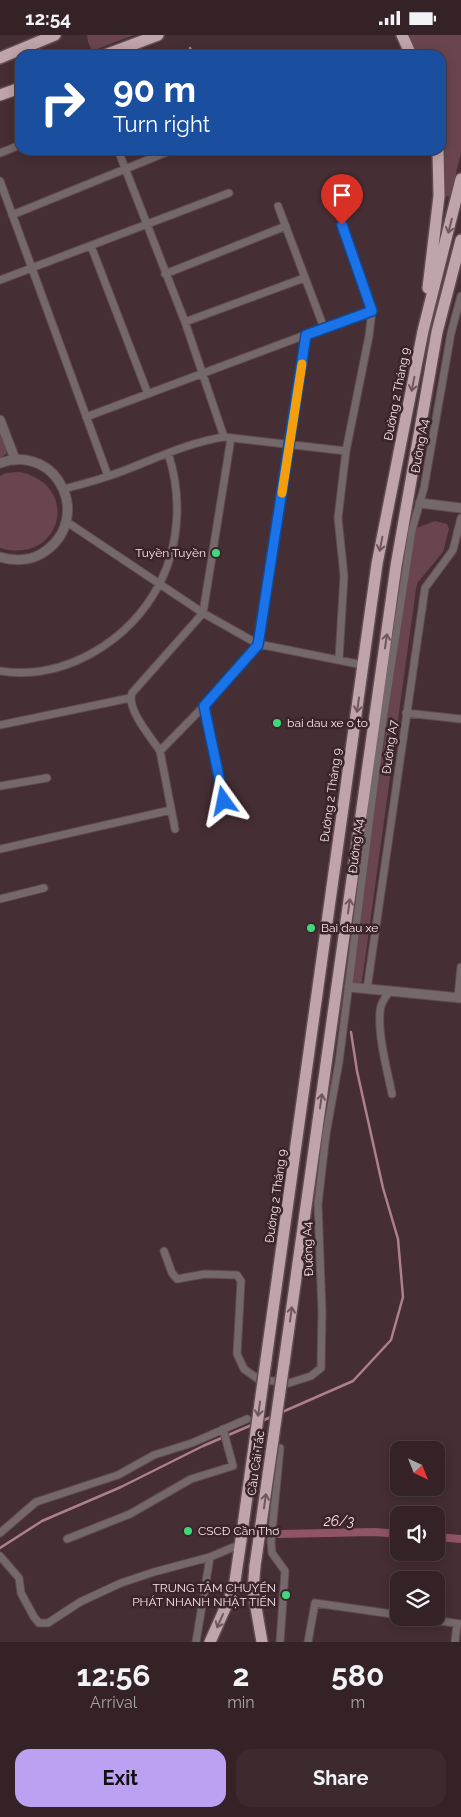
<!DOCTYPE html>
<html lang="en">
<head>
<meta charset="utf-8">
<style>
	:root { --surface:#342227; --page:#3c2a2f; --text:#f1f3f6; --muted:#a9a4a7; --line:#4e3f44; --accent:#bca0f2 }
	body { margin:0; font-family:Raleway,sans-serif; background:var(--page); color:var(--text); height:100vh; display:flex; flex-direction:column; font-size:19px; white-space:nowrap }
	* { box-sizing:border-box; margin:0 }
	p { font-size:16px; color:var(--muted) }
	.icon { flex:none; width:28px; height:28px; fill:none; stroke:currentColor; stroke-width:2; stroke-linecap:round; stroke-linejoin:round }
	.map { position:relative; height:1607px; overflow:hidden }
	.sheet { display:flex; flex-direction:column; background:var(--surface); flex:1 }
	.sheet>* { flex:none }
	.hud { position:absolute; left:15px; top:15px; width:431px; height:105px; border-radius:15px; box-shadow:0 2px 12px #0003,0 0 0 1px var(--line); background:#1a4fa0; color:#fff; overflow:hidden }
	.needle { width:32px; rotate:137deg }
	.fabs { position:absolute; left:390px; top:1406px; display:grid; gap:10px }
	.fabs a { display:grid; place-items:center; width:55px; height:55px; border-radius:10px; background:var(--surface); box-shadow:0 2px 12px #0003,0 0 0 1px var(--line); font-size:25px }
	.pin { position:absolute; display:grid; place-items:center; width:42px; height:42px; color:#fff; margin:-51px -21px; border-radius:50% 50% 50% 0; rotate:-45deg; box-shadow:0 0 5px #0007 }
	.pin .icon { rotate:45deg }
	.me { position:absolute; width:55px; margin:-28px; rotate:348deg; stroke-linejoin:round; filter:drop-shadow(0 0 4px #0008) }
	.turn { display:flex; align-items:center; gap:18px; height:105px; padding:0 15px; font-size:22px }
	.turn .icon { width:65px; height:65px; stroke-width:2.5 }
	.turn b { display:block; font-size:35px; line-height:42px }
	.eta { display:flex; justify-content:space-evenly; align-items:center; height:85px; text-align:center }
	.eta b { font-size:30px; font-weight:700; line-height:35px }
	.primary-button { display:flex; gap:10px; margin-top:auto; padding:10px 15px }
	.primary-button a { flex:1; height:58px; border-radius:15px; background:var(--accent); color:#111; font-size:20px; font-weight:700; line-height:58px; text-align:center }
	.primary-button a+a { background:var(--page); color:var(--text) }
	.status { display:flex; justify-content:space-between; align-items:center; height:35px; padding:0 25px; background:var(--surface); direction:ltr }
	.status svg { height:14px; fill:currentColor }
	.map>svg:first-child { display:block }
</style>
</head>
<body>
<div class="status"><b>12:54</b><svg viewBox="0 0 49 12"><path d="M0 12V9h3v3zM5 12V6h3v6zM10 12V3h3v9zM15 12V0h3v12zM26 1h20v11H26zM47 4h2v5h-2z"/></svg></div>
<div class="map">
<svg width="461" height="1607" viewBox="0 0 461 1607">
	<rect width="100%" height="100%" fill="#452e34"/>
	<!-- green -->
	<path fill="#6a454e" d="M87 0H134L92 16 88 7Z
		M409 0H461V118L450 162 446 161 441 115V20H417Z
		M0 396 7 414 6 419 0 424Z
		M19 437C82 449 62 531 0 513V441L6 438Z
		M435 486 447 489 449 494 443 517 418 547 416 554 362 946 359 949H354L351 946 409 530 416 493Z"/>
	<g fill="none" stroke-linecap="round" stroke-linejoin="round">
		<!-- stream -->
		<path stroke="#ae808c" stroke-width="2.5" d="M190 13 193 20
			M280 1378 353 1346 391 1305 403 1262 398 1204 383 1153 357 1036 351 997
			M262 1386 273 1381
			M0 1513 42 1486 121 1452 203 1411 254 1389"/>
		<!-- canal -->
		<path stroke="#905464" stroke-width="8" d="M279 1499 375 1497 399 1499
			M436 1502 461 1504"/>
		<!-- minor casing -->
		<g stroke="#614b51" stroke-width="9">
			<path id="minor" d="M118 115 185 287 224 402
				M0 118 20 110
				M0 146 108 441
				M331 155 372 275 369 301 346 416 338 483 344 541 339 624
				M278 171 324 293
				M12 180 172 115
				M91 211 148 359
				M165 239 286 191
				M0 245 229 158
				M185 287 304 243
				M86 382 372 275
				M231 403 203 578 132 658C126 674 151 702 160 716L204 671 258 609 306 300
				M64 454C79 450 94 446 109 441 147 428 184 408 224 402L346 416
				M67 487 203 578 258 609 363 630
				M0 636C65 646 130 606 160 548 180 508 182 460 168 418
				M204 671 224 766
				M406 678 461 684
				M0 690 130 663
				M160 716 175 794
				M0 751 47 743
				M0 814 171 775
				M0 864 44 853
				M367 954 425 553 453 515 461 483
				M390 956C385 962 380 969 380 977 378 1002 387 1034 392 1059
				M458 962 461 932
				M164 1216 172 1238 177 1244 205 1239 237 1240 241 1246 237 1319 244 1334 258 1344 289 1348 311 1341 321 1333 322 1277 318 1169 326 1099 339 1027 379 711 412 495 424 453 451 298 461 261
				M0 1498 36 1467 118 1440 154 1420 192 1408 247 1384
				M67 1504 130 1479 191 1444 233 1431 223 1394
				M0 1521 19 1543 21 1558 34 1582 39 1588H48L80 1567 121 1548 154 1537 210 1522 241 1509
				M413 1582 461 1589
				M196 1607 210 1522
				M280 1607 285 1536 272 1518 271 1507 280 1413
				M308 1607 315 1568 399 1580
				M455 1607 457 1589"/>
		</g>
		<!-- tertiary casing -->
		<g stroke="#614b51" stroke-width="11">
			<path id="tertiary" d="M0 385 15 424
				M0 428C59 407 95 487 41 519 29 526 13 526 0 522
				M420 468 461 473
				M349 952 461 963"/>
		</g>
		<!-- trunk casing -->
		<g stroke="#614b51" stroke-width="14">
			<path id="trunk" d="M402 0 411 20
				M105 20 158 0
				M0 23 55 0
				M0 60 20 53
				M428 253 439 161 438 115
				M266 1325 377 529 423 296 461 144
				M284 1328 396 531 437 297 461 205
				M255 1531 253 1555 262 1607
				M210 1607 234 1553 241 1505"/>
		</g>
		<!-- minor -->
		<use href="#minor" stroke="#75686b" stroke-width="7"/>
		<!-- tertiary -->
		<use href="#tertiary" stroke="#75686b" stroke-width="9"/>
		<!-- trunk -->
		<use href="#trunk" stroke="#bfa4aa" stroke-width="11"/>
		<!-- trunk-bridge casing -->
		<g stroke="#614b51" stroke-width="14" stroke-linecap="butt">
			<path id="trunk-bridge" d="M241 1505 266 1325
				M255 1531 284 1328"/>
		</g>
		<!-- trunk-bridge -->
		<use href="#trunk-bridge" stroke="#bfa4aa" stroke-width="11"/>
	</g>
	<!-- one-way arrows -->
	<defs><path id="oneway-shaft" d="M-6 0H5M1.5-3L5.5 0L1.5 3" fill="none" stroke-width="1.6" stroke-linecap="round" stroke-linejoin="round" transform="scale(1.25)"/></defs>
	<g stroke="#70575d">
		<use href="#oneway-shaft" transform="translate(450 191) rotate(104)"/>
		<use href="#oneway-shaft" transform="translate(413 349) rotate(101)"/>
		<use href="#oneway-shaft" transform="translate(381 509) rotate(101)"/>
		<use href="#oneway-shaft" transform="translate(386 606) rotate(-82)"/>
		<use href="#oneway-shaft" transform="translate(358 670) rotate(98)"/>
		<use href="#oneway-shaft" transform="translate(349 871) rotate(-82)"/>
		<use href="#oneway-shaft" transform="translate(321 1066) rotate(-82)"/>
		<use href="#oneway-shaft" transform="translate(291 1279) rotate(-82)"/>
		<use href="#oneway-shaft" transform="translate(259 1374) rotate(98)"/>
		<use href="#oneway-shaft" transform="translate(265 1466) rotate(-82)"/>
		<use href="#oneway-shaft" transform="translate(220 1586) rotate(114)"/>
	</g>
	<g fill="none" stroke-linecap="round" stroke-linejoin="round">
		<!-- route casing -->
		<g stroke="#114b97" stroke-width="12">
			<path id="route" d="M224 766 204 671 258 610 306 300 372 276 342 190"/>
		</g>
		<!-- route -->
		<use href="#route" stroke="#1a73e8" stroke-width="9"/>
		<!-- slow -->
		<path stroke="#f59e0b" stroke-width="9" d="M282 458 302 329"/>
	</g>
	<!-- markers -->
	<g fill="#40d77c" stroke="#3b242a" stroke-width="2">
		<circle cx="216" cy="518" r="5"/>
		<circle cx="277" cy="688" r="5"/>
		<circle cx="311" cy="893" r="5"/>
		<circle cx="188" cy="1496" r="5"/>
		<circle cx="286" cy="1560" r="5"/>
	</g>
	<g text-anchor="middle" stroke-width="5" stroke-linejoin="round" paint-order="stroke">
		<!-- street labels -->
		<g font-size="12" fill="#f5e5e9" stroke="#3b242a">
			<text transform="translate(397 359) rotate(-79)" y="4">Đường 2 Tháng 9</text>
			<text transform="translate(420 411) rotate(-80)" y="4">Đường A4</text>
			<text transform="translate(390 712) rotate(-82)" y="4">Đường A7</text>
			<text transform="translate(331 760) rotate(-82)" y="4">Đường 2 Tháng 9</text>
			<text transform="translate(356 811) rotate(-83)" y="4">Đường A4</text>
			<text transform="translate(276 1161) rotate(-82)" y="4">Đường 2 Tháng 9</text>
			<text transform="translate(308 1214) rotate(-92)" y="4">Đường A4</text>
			<text transform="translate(256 1428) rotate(-82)" y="4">Cầu Cái Tắc</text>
		</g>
		<!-- poi labels -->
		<g font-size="12" fill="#f5e5e9" stroke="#3b242a" text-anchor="start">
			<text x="206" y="522" text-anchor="end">Tuyền Tuyền</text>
			<text x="287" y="692">bai dau xe o to</text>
			<text x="321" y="897">Bai dau xe</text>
			<text x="198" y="1500">CSCĐ Cần Thơ</text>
			<text x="276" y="1557" text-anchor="end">TRUNG TÂM CHUYỂN<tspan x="276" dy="14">PHÁT NHANH NHẬT TIẾN</tspan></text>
		</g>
		<!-- water labels -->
		<g font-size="14" font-style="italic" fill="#ffd8e1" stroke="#3b242a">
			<text x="339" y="1491">26/3</text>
		</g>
	</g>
</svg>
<div class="fabs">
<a><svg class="needle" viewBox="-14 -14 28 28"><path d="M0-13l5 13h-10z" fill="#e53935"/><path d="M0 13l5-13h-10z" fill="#a9a4a7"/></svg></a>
<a><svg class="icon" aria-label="sound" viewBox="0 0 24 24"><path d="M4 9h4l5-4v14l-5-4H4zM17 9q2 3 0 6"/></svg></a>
<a><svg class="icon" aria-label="layers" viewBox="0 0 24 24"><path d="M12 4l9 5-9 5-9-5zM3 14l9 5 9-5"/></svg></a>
</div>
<div class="pin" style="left:342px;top:190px;background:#d93025"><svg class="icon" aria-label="arrive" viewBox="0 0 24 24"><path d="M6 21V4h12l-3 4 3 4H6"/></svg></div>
<svg class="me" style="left:224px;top:766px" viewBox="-20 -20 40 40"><path d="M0-17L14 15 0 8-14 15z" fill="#1a73e8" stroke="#fff" stroke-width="4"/></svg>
<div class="hud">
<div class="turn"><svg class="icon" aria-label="right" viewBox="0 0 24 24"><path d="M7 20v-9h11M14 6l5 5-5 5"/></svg><div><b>90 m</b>Turn right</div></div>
</div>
</div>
<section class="sheet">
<div class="eta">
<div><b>12:56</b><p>Arrival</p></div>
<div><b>2</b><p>min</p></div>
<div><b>580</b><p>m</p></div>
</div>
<div class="primary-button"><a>Exit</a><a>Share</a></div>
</section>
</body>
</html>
